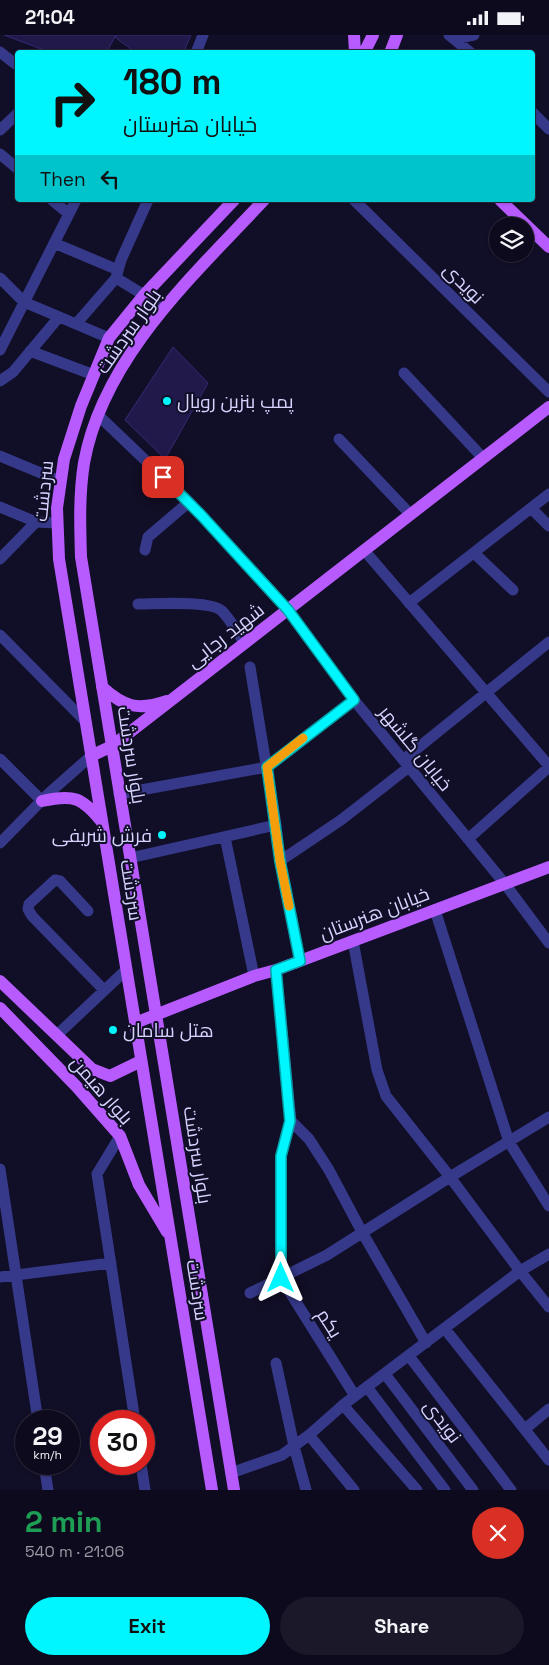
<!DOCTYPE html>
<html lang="en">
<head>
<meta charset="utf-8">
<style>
	:root { --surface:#0d0a1d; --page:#1b182a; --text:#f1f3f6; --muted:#9a9aa4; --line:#2d2b3b; --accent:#00f6ff }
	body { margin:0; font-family:"Space Grotesk",Cairo,sans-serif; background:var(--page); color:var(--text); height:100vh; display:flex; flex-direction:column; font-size:19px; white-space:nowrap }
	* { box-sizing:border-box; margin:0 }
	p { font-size:16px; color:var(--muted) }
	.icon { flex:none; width:28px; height:28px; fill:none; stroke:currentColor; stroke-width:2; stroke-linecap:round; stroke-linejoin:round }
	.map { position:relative; height:1455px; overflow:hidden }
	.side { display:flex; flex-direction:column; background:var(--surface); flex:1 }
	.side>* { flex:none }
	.hud { position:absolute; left:15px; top:15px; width:520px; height:152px; border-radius:5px; box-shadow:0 1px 4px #0004,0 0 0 1px var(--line); background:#00f6ff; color:#111; overflow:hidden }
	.buttons { position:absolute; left:489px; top:182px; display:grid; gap:10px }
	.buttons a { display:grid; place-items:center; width:45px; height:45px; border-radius:50%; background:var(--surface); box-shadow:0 1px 4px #0004,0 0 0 1px var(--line); font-size:25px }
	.speed { position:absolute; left:15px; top:1375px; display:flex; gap:10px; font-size:25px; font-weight:700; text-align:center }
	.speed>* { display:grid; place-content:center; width:65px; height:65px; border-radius:50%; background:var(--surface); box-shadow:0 1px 4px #0004,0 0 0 1px var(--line); line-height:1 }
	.speed small { font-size:12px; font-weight:400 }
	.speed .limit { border:8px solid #d22; background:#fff; color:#111 }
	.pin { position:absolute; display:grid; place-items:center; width:42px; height:42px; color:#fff; margin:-21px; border-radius:10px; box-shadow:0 2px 8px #0006 }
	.me { position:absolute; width:55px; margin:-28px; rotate:0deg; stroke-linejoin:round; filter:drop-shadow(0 0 4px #0008) }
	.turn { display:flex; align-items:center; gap:18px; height:105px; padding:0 25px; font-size:22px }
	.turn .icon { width:65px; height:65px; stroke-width:2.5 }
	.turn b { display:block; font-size:35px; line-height:42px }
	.then { display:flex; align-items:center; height:48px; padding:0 25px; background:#0003; gap:10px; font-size:19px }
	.round { display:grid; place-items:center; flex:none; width:52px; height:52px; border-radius:26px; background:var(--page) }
	.summary { display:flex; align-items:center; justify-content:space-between; height:85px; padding:0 25px }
	h1 { font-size:30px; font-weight:700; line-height:38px; color:#1e9e55 }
	.button { display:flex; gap:10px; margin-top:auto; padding:10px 25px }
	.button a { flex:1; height:58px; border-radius:30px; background:var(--accent); color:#111; font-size:20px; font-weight:700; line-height:58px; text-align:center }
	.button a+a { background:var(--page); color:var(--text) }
	.status { display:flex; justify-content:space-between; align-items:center; height:35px; padding:0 25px; background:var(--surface); direction:ltr }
	.status svg { height:14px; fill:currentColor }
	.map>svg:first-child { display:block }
</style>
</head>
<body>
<div class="status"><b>21:04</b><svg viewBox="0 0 49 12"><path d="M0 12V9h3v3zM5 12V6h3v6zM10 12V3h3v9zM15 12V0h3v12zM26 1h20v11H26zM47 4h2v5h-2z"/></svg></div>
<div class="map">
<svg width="549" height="1455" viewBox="0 0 549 1455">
	<rect width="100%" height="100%" fill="#110e27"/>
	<!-- building -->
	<path fill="#201949" stroke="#342a76" d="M4 0H116L106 18H52Z
		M116 0H191L183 18H136L115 2Z
		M173 312 208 348 165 424 125 385Z"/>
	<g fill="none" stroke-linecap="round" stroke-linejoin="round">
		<!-- minor -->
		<path stroke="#363989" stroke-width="11" d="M449 0 471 18
			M454 4 474 0
			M0 17 18 31
			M196 18 203 0
			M532 77 549 94
			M0 95 18 78
			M0 119 18 134
			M52 165 69 179
			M148 165 121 225 116 243 144 260 162 275
			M354 165 549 357
			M54 208 118 235
			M0 243 24 267 109 303
			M76 289 116 243
			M0 315 76 165
			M30 316 94 340
			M404 338 483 423
			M0 346 13 337 59 282
			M98 380 189 467 288 575 354 665 505 849 549 908
			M339 404 410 479
			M0 421 60 446
			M0 472 36 487
			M531 473 549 491
			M145 515 148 502 189 467
			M364 515 549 731
			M474 518 513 555
			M0 524 36 487 57 488
			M409 568 549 459
			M138 569C155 569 211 565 222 576 231 585 237 598 245 608
			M0 600 85 686
			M250 632 276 790 280 826 300 926
			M0 724 42 766
			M403 725 549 607
			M119 759 267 732 354 665
			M225 802 254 941
			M468 804 549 732
			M0 808 48 759 91 721
			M130 823 276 790
			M280 826 341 785 409 732
			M435 875 509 1107 549 1171
			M88 876 60 846 55 845 29 869 28 874 32 881 104 955
			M353 906 377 1035 386 1061 450 1142 520 1236 549 1272
			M276 935 291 1086 281 1121V1243L355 1361
			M57 1000 126 935
			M291 1086 309 1104 329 1135 362 1197 426 1308
			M120 1101 97 1139 135 1386
			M0 1134 38 1386
			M0 1242 111 1228
			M250 1258 327 1220 450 1142 549 1082
			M445 1294 549 1425
			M409 1321 511 1455
			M276 1328 294 1411 306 1455
			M385 1339 473 1455
			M367 1352 445 1455
			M343 1370 417 1455
			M525 1394 549 1374
			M309 1400 354 1455
			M44 1429 48 1455
			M141 1429 145 1455
			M231 1438 282 1420 309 1400 343 1370 520 1236 549 1219"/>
		<!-- major -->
		<path stroke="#b75bff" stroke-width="12" d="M354 0 355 18
			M364 18 373 0
			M390 18 397 0
			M500 165 549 212
			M102 652C124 672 138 676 167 666
			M91 721 112 711 549 372
			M42 766C73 759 82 762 102 787
			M0 946 92 1034 110 1041 141 1026
			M0 973 76 1051 120 1101 139 1150 167 1197
			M135 988 254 941 276 935 549 832
			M212 1455 59 524 57 473 64 424 81 371 109 303 144 260 234 165
			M234 1455 81 522C80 490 79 459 84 428 103 322 194 240 264 165"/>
	</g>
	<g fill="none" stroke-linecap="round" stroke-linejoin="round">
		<!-- route casing -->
		<g stroke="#00a0a6" stroke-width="12">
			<path id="route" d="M163 442 201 480 288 575 354 665 267 732 280 826 300 926 276 935 290 1086 281 1121V1243"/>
		</g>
		<!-- route -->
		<use href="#route" stroke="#00f6ff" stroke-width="9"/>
		<!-- slow -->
		<path stroke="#f59e0b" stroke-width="9" d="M289 871 280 826 267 732 303 703"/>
	</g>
	<!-- markers -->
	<g fill="#00f6ff" stroke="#110e27" stroke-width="2">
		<circle cx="167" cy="366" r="5"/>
		<circle cx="162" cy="800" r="5"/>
		<circle cx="113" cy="995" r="5"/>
	</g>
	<g text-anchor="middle" stroke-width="4" stroke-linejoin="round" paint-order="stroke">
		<!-- street labels -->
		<g font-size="19" fill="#d6d4ff" stroke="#110e27">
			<text transform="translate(464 248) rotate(45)" y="7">نویدی</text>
			<text transform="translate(128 296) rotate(-55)" y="7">بلوار سردشت</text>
			<text transform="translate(43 456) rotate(-84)" y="7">سردشت</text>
			<text transform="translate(225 600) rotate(-38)" y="7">شهید رجایی</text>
			<text transform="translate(416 713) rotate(51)" y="7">خیابان گلشهر</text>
			<text transform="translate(132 720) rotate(81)" y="7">بلوار سردشت</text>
			<text transform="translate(132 855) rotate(81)" y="7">سردشت</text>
			<text transform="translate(374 878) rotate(-21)" y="7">خیابان هنرستان</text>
			<text transform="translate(102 1055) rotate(49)" y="7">بلوار هیمن</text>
			<text transform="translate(198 1120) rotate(81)" y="7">بلوار سردشت</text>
			<text transform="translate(198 1255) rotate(81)" y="7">سردشت</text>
			<text transform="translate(330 1288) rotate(58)" y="7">یکم</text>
			<text transform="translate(443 1386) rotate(53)" y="7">نویدی</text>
		</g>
		<!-- poi labels -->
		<g font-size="19" fill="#d6d4ff" stroke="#110e27" text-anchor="start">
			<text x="177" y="373">پمپ بنزین رویال</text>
			<text x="152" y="807" text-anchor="end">فرش شریفی</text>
			<text x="123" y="1002">هتل سامان</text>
		</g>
	</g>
</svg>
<div class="buttons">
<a><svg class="icon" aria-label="layers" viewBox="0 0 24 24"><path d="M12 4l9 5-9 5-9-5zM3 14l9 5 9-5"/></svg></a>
</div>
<div class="speed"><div>29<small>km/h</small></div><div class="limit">30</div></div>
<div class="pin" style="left:163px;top:442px;background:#d93025"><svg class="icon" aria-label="arrive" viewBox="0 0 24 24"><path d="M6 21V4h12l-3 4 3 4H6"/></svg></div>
<svg class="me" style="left:281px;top:1243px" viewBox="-20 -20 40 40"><path d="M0-17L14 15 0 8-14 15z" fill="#00f6ff" stroke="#fff" stroke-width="4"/></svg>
<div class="hud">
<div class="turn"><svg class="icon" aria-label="right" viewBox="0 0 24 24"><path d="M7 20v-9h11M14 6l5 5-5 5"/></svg><div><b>180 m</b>خیابان هنرستان</div></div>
<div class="then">Then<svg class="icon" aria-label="left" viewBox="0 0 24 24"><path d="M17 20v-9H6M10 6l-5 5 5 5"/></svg></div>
</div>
</div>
<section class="side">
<div class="summary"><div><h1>2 min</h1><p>540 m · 21:06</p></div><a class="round" style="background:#d93025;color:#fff"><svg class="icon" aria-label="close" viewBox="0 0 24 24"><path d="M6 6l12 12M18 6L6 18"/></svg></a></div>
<div class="button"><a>Exit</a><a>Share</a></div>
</section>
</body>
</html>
